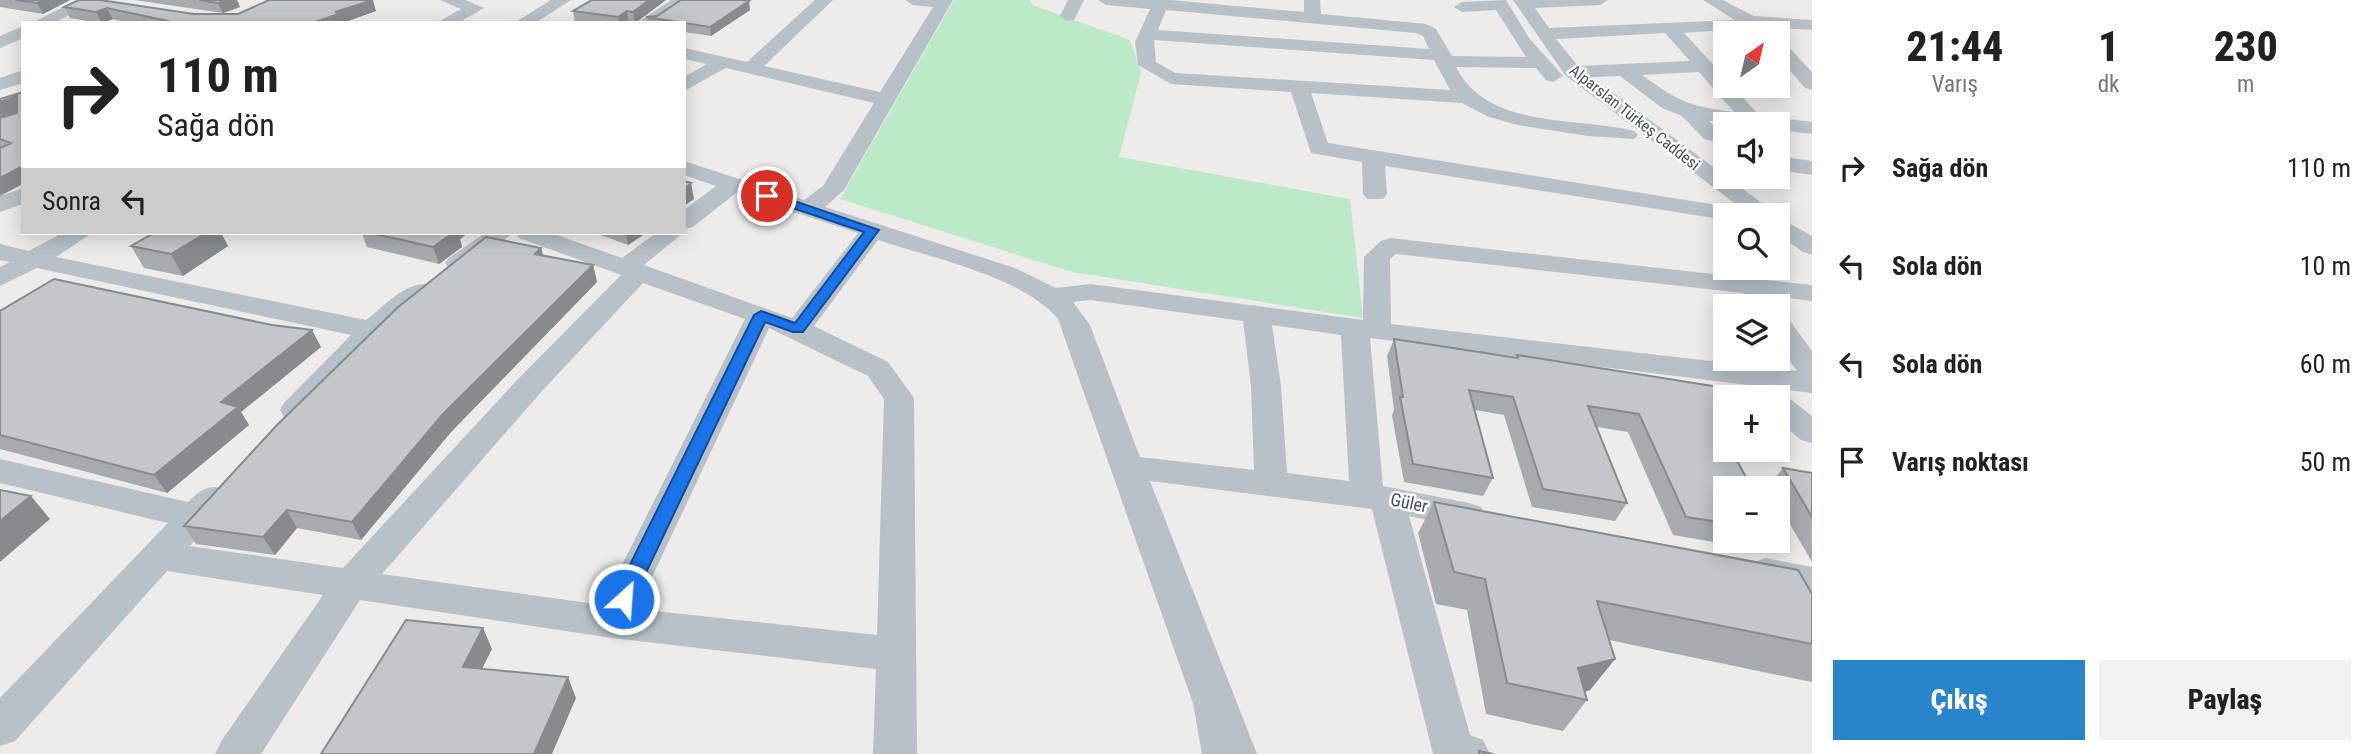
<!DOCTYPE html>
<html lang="tr">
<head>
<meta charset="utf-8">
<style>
	:root { --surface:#fff; --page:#f2f2f2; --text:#222; --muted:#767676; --accent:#2884cb }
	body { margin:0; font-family:"Roboto Condensed",sans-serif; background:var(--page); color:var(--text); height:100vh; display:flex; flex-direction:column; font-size:26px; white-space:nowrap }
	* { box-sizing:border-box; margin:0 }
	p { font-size:23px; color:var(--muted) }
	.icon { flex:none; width:38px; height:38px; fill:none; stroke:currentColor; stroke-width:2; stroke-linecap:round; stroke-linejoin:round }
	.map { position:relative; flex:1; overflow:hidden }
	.details { display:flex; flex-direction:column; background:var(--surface); width:560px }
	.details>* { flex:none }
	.guide { position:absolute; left:21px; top:21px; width:665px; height:214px; border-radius:0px; box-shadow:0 4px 18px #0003; background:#fff; color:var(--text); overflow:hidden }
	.needle { width:46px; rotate:34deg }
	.fabs { position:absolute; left:1713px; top:21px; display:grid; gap:14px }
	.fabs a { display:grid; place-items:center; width:77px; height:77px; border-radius:0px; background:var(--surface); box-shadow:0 4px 18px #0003; font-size:35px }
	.pin { position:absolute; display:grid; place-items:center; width:60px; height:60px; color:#fff; margin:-30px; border:4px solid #fff; border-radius:50%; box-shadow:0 2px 7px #0007 }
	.me { position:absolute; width:77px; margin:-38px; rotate:26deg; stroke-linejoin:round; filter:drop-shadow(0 0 5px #0008) }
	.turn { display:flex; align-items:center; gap:24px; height:147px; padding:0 21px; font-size:32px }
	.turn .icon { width:91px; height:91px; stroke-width:2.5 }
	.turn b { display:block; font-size:49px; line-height:60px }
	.then { display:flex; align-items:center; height:66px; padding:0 21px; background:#0003; gap:14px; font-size:26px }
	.eta { display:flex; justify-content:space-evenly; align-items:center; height:119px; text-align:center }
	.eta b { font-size:42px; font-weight:800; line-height:49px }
	.primary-button { display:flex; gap:14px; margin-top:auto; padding:14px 21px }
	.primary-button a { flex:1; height:80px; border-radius:0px; background:var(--accent); color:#fff; font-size:28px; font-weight:800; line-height:80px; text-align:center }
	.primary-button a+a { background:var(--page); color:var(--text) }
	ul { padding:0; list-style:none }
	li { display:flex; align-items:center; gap:21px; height:98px; padding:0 21px }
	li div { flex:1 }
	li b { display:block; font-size:26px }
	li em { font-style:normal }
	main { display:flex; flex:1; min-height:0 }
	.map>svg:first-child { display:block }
</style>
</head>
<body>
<main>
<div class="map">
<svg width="1812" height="754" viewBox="0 0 1812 754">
	<rect width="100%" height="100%" fill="#eeebeb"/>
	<!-- green -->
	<path fill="#bce9c7" d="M954 0H1030L1032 5 1130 40 1141 73 1119 157 1350 199 1363 318 1072 272 840 199Z"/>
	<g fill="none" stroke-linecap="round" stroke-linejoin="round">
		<!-- minor -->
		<path fill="#b7c1c7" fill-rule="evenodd" d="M77 0 96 1 54 23H32Z
			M440 0H466L484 8 458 23H436L461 9Z
			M551 0H571L535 23H514Z
			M671 0H691L657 23H637Z
			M815 0H833L764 66 880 92 933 7 913 5 905 0H953L844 190 825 207 1015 268 1056 288 1091 284 1363 320 1364 257 1381 241 1390 238 1812 285V301L1772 296 1779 306 1778 307 1752 306 1743 293 1396 254 1390 259 1391 324 1797 371 1778 344V316L1788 318 1812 351V393L1370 338 1383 486 1469 503 1481 507 1486 516 1481 525 1469 529 1409 516 1470 735 1483 740 1490 754H1433L1372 509 1150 481 1257 754H1202L1193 703 1058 319C1024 277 929 257 878 240L814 326 888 362 914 398 917 754H873L876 669 612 638 360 600 261 754H215L222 740 323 595 167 571 15 741 0 746V698L168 523 0 483V459L188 502C201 490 207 484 225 489L230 498 190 546 343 568 520 377 621 275 519 238 516 233H551L622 258 656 233H683L644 265 792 318 858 233 736 193 693 227 684 229V210L716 186 684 175V161L804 200 823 186 874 103 726 68 684 91V77L707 64 684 59V48L747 62ZM643 283 745 319 602 605 382 574 542 391ZM1091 300 1243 321 1251 386 1254 470 1140 457 1090 325 1073 302ZM1272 325 1341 335 1349 481 1287 473 1281 386ZM769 328 868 376 884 399 877 635 637 609Z
			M1068 0H1084L1074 20 1068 21 1060 16Z
			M1098 0H1170L1304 12V0H1320L1321 14 1426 24 1436 29 1452 56 1526 57 1496 10 1462 12 1454 7 1462 2 1506 0 1529 38 1563 76 1553 82 1546 80 1536 68 1456 67C1488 130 1575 116 1634 131L1638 135 1634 139 1588 136 1518 125 1489 117 1462 103 1311 93 1328 143 1742 209 1565 75 1513 0H1608L1600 5 1535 8 1549 28 1735 20 1703 0H1723L1754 16 1812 20V30L1763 27 1684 33 1726 78V86H1732L1759 115 1812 122V134L1778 130V124L1709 121 1718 130 1726 132V144L1704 139 1682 116 1662 108 1620 76 1592 77 1778 215H1751L1744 210 1746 215H1726V220L1385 166 1387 194 1383 199H1367L1363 194 1362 162 1311 153 1291 92 1171 84 1138 65 1135 42 1150 9 1106 5ZM1166 10 1416 33 1423 36 1429 49 1158 30ZM1665 33 1690 61 1578 66 1556 39ZM1154 40 1434 60 1450 90 1175 73 1156 62ZM1699 72 1734 112C1689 106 1679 102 1642 75Z
			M23 26V38L0 48V36Z
			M1778 41 1784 42 1812 72V90L1805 88 1778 57Z
			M23 70V83L0 90V78Z
			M1778 156 1812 161V175L1778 170Z
			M23 188V204L0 212V196Z
			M1778 217 1812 236V255L1803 252 1778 235Z
			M62 233H92L56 257 366 320C384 307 407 279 430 285L434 291 381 336 306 417 295 420 284 417 280 410 284 403 351 335 37 268 0 286V267L10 262 0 260V244L29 251Z
			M485 233H513L467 268H449L445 263 449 258Z
			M1778 395 1789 398 1812 416V443L1801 440 1778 421V397H1769Z
			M1765 558 1812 567V597L1752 583 1747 573 1752 563Z"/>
	</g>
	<!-- wall -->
	<path fill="#a7abaf" d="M0 0H70L43 14 0 7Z
		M79 0 194 14 376 11 345 22V23H129L113 19 103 23H99L70 18 64 7Z
		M134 0H237L240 7 223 13Z
		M592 0H666L636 23 575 22 573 11Z
		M750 10 711 36 684 32V23H647L646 17Z
		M23 92 0 196V118L17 113V112L0 118Z
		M154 233H221L228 246 183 276 144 268 131 246Z
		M362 233H468L460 239 462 247 439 264 367 247Z
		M595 233H646L628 245Z
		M543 255 593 265 597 282 451 432 361 540 297 528 275 555 196 544 184 526Z
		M0 311 321 347 241 412 249 425 167 493 0 449Z
		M1394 339 1515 358 1517 355 1726 397V450H1765L1761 456 1732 451 1726 488V541H1768L1760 550 1673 535 1628 432 1597 427 1627 503 1615 521 1532 507 1504 415 1475 410 1493 478 1483 496 1404 482 1392 415 1394 410 1387 356Z
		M1783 468 1812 473V562L1778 504V488H1769L1768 487Z
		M1434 502 1812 594V682L1609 640 1615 659 1590 690 1585 692 1587 700 1563 731 1486 714 1467 610 1436 604 1418 533Z"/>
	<!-- shaded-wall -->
	<path fill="#888b8e" d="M44 0H70L43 14 37 3Z
		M226 0H237L240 7 223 13 218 3Z
		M373 0 376 11 345 22V23H312L335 12Z
		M649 0H666L635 23 633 12Z
		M749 1 750 10 711 36 710 27Z
		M107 8 113 19 102 23 96 12Z
		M627 11 629 23H619L618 17Z
		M17 96 23 110 0 118V102Z
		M23 166V184L0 196V178Z
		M691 183 694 199 684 206V189Z
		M206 233H221L228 246 183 276 171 254Z
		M448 233H468L460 239 462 247 439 264 433 247Z
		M626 233H646L628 245Z
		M541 248 546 265 535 254Z
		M593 265 597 282 451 432 361 540 352 522 443 414Z
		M312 330 321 347 241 412 249 425 167 493 154 475 221 402Z
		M31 496 50 519 0 562V521Z
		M287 510 297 528 275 555 263 537Z
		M483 628 492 649 473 687 463 667Z
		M1615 659 1590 690 1568 696 1578 668Z
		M568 677 576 698 552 754H534Z"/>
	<!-- building -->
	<path fill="#c2c7cb" stroke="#888b8e" stroke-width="2" d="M15 0H44L37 3Z
		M79 0H100L194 14H238L269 0H373L335 12 342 13 312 23H170L172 22 107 8 96 12 64 7Z
		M199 0H226L218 3Z
		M592 0H649L633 12 627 11 618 17 573 11Z
		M681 0H743L749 1 710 27 646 17 657 16Z
		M23 92V166L0 178V148L11 143 0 139V118L17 113V96L0 102V99Z
		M684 181 691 183 684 189Z
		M154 233H206L171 254 131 246Z
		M371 233H453L433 247Z
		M486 237 541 248 535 254 593 265 443 414 352 522 287 510 263 537 184 526 277 425 397 308Z
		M54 279 272 325 312 330 221 402 238 407 154 475 0 435V311Z
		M1394 339 1518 358 1517 355 1750 392 1752 397H1726V429L1719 428 1726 439V450H1731L1752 488H1726V523L1686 517 1639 414 1588 406 1627 503 1543 489 1513 397 1469 390 1493 478 1413 464 1400 397H1403Z
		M1783 468 1812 473V517Z
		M0 490 31 496 0 521Z
		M1434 502 1798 570 1812 594V644L1597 601 1615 659 1578 668 1587 700 1507 683 1485 579 1454 572Z
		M406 620 483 628 463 667 568 677 534 754H321Z
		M1479 751 1493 754H1479Z"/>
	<!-- route -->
	<path fill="#1a73e8" stroke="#114b97" stroke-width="2" d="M763 193H771L879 230 803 332H793L765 322 631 604H616L613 599 754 315 761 311 795 323 864 232 763 198Z"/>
	<g text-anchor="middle" stroke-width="5" stroke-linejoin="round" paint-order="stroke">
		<!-- far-street labels -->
		<g font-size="16" fill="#455156" stroke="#fff">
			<text transform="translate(1635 117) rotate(38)" y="6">Alparslan Türkeş Caddesi</text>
		</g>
		<!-- street labels -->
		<g font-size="18" fill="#455156" stroke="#fff">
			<text transform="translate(1409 503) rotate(12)" y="6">Güler</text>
		</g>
	</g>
</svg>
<div class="fabs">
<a><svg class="needle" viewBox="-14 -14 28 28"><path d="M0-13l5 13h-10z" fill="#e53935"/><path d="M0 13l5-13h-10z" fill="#767676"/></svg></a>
<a><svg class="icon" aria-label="sound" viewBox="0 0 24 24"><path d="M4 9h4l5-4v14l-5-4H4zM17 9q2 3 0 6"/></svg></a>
<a><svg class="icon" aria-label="search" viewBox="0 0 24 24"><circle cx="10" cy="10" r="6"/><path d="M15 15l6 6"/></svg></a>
<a><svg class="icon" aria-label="layers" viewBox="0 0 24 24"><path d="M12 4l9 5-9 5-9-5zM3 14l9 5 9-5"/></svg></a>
<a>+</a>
<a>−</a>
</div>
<div class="pin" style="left:767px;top:196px;background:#d93025"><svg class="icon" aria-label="arrive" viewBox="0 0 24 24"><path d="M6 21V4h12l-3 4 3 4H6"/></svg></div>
<svg class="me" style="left:624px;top:599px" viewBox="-20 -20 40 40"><circle r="17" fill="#1a73e8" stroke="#fff" stroke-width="3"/><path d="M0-11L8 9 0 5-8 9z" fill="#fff"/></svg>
<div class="guide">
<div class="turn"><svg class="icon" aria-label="right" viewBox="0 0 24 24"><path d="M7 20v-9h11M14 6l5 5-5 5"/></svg><div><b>110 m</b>Sağa dön</div></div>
<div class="then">Sonra<svg class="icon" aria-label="left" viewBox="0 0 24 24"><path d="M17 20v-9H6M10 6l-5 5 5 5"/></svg></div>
</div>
</div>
<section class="details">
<div class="eta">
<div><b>21:44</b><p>Varış</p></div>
<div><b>1</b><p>dk</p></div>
<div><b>230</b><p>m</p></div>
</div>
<ul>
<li><svg class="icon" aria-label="right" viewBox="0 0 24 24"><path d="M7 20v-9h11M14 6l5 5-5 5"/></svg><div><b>Sağa dön</b></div><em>110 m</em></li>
<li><svg class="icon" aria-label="left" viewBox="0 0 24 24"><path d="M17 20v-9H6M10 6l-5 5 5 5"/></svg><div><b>Sola dön</b></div><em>10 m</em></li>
<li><svg class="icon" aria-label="left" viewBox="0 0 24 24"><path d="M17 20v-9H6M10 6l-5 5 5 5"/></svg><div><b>Sola dön</b></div><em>60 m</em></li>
<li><svg class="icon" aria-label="arrive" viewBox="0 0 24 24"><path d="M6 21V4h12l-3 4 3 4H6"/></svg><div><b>Varış noktası</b></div><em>50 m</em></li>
</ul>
<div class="primary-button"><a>Çıkış</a><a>Paylaş</a></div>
</section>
</main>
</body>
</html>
